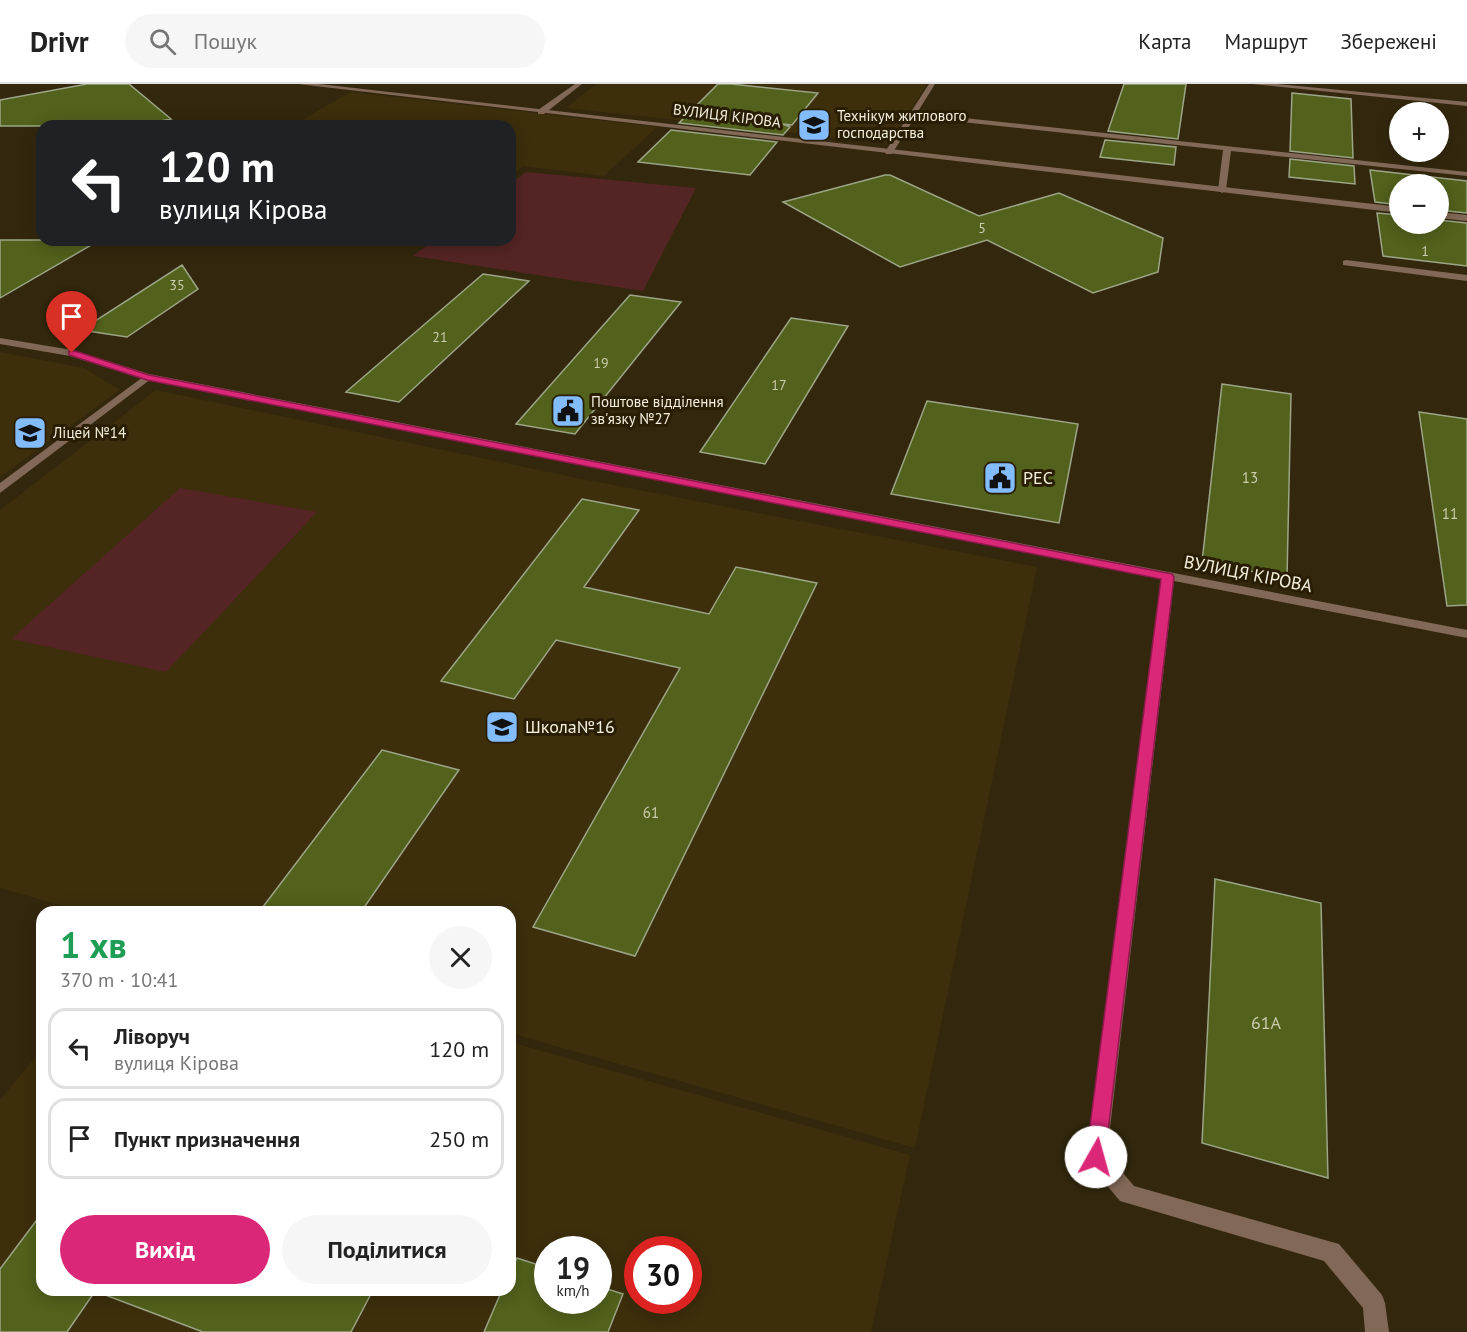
<!DOCTYPE html>
<html lang="uk">
<head>
<meta charset="utf-8">
<style>
	:root { --surface:#fff; --page:#f6f6f6; --text:#222; --muted:#767676; --line:#e0e0e0; --accent:#db2777 }
	body { margin:0; font-family:"PT Sans",sans-serif; background:var(--page); color:var(--text); height:100vh; display:flex; flex-direction:column; font-size:22px; white-space:nowrap }
	* { box-sizing:border-box; margin:0 }
	p { font-size:20px; color:var(--muted) }
	.icon { flex:none; width:33px; height:33px; fill:none; stroke:currentColor; stroke-width:2; stroke-linecap:round; stroke-linejoin:round }
	.map { position:relative; flex:1; overflow:hidden }
	.drawer { position:absolute; left:36px; top:822px; width:480px; height:390px; display:flex; flex-direction:column; background:var(--surface); border-radius:18px; box-shadow:0 3px 15px #0003 }
	.drawer>* { flex:none }
	.hud { position:absolute; left:36px; top:36px; width:480px; height:126px; border-radius:18px; box-shadow:0 3px 15px #0003; background:#202124; color:#fff; overflow:hidden }
	.buttons { position:absolute; left:1389px; top:18px; display:grid; gap:12px }
	.buttons a { display:grid; place-items:center; width:60px; height:60px; border-radius:50%; background:var(--surface); box-shadow:0 3px 15px #0003; font-size:30px }
	.speed { position:absolute; left:534px; top:1152px; display:flex; gap:12px; font-size:30px; font-weight:700; text-align:center }
	.speed>* { display:grid; place-content:center; width:78px; height:78px; border-radius:50%; background:var(--surface); box-shadow:0 3px 15px #0003; line-height:1 }
	.speed small { font-size:15px; font-weight:400 }
	.speed .limit { border:9px solid #d22; background:#fff; color:#111 }
	.pin { position:absolute; display:grid; place-items:center; width:51px; height:51px; color:#fff; margin:-62px -26px; border-radius:50% 50% 50% 0; rotate:-45deg; box-shadow:0 0 6px #0007 }
	.pin .icon { rotate:45deg }
	.me { position:absolute; width:66px; margin:-33px; rotate:7deg; stroke-linejoin:round; filter:drop-shadow(0 0 4px #0008) }
	.turn { display:flex; align-items:center; gap:21px; height:126px; padding:0 24px; font-size:27px }
	.turn .icon { width:78px; height:78px; stroke-width:2.5 }
	.turn b { display:block; font-size:42px; line-height:51px }
	.round { display:grid; place-items:center; flex:none; width:63px; height:63px; border-radius:32px; background:var(--page) }
	.overview { display:flex; align-items:center; justify-content:space-between; height:102px; padding:0 24px }
	h1 { font-size:36px; font-weight:600; line-height:45px; color:#1e9e55 }
	.button { display:flex; gap:12px; margin-top:auto; padding:12px 24px }
	.button a { flex:1; height:69px; border-radius:36px; background:var(--accent); color:#fff; font-size:24px; font-weight:600; line-height:69px; text-align:center }
	.button a+a { background:var(--page); color:var(--text) }
	ul { padding:0; list-style:none }
	li { display:flex; align-items:center; gap:18px; height:81px; margin:0 12px 9px; padding:0 12px; border:3px solid var(--line); border-radius:18px }
	li div { flex:1 }
	li b { display:block; font-size:22px }
	li em { font-style:normal }
	header { display:flex; align-items:center; gap:36px; box-sizing:border-box; height:84px; padding:0 30px; background:var(--surface); border-bottom:2px solid var(--line) }
	header strong { font-size:28px }
	nav { display:flex; gap:33px; margin-inline-start:auto; font-size:21px }
	.search { width:420px; height:54px; background:var(--page); display:flex; align-items:center; gap:15px; box-sizing:border-box; padding:0 21px; border-radius:33px; color:var(--muted); font-size:22px }
	.map>svg:first-child { display:block }
</style>
</head>
<body>
<header>
<strong>Drivr</strong>
<div class="search"><svg class="icon" aria-label="search" viewBox="0 0 24 24"><circle cx="10" cy="10" r="6"/><path d="M15 15l6 6"/></svg>Пошук</div>
<nav><a>Карта</a><a>Маршрут</a><a>Збережені</a></nav>
</header>
<div class="map">
<svg width="1467" height="1248" viewBox="0 0 1467 1248">
	<rect width="100%" height="100%" fill="#33280d"/>
	<!-- built -->
	<path fill="#3d2f0c" fill-rule="evenodd" d="M596 0H927L889 59 566 24Z
		M350 8 657 43 604 92 523 82 510 93V42H292Z
		M0 268 84 284 120 306 0 393Z
		M156 306 572 393 1037 483 915 1064 510 949V828H84L0 804V426Z
		M510 958 910 1071 871 1248H0V1016L42 965V1206H510ZM548 1166H598V1216H548ZM638 1166H688V1216H638Z"/>
	<!-- green -->
	<path fill="#542524" d="M526 88 696 104 643 207 413 172 434 156H510V100Z
		M180 404 317 428 166 588 11 555Z"/>
	<!-- building -->
	<path fill="#52611c" stroke="#9ca587" stroke-width="1.5" d="M87 0H129L171 35 134 42H0V16Z
		M718 0H731L818 9 792 41 783 40 790 43 783 51 679 39Z
		M1124 0H1186L1178 55 1108 47Z
		M1292 9 1351 15 1353 74 1290 67Z
		M671 46 777 58 750 91 638 78Z
		M1105 56 1176 63 1174 81 1100 73Z
		M1290 75 1354 82 1355 100 1289 93Z
		M1370 86 1467 97V129L1438 126V100H1400V121L1375 118Z
		M885 91H890L979 132 1059 109 1163 154 1158 188 1093 209 987 156 900 183 783 118Z
		M1377 129 1400 131V140H1438V136L1467 139V182L1383 172Z
		M0 156H100L0 214Z
		M182 181 198 205 127 253 81 246Z
		M483 190 529 197 399 318 346 308Z
		M630 211 681 218 575 350 516 340Z
		M791 234 848 242 765 380 700 368Z
		M1222 300 1291 310 1287 494 1202 478Z
		M927 317 1078 340 1059 439 891 410Z
		M1419 328 1467 335V521L1447 522Z
		M582 415 639 426 584 503 709 530 736 483 817 499 635 872 533 843 680 584 556 556 514 615 441 597Z
		M382 666 459 686 361 828H259Z
		M1215 795 1321 819 1328 1094 1202 1059Z
		M42 1129V1206H96L67 1248H0V1185Z
		M517 1174 548 1184V1216H598V1202L623 1210 608 1248H484L502 1206H510V1189Z
		M101 1206H373L351 1248H203L100 1209Z"/>
	<g fill="none" stroke-linecap="round" stroke-linejoin="round">
		<!-- service -->
		<path fill="#826856" fill-rule="evenodd" d="M575 0H582L544 30H538V26Z
			M929 0H935L917 29 1467 88V92L1231 67 1226 106 1222 109 1218 106 1223 66 915 33 892 70H886L885 68Z
			M1252 0H1277L1467 18V22Z
			M147 290 151 291V295L0 409V399Z"/>
		<!-- minor -->
		<path fill="#826856" fill-rule="evenodd" d="M298 0H319L1400 123V129Z
			M1438 128 1467 131V137L1438 134Z
			M1346 176 1467 191V197L1343 181V177Z
			M0 254 72 266 149 290 1467 546V554L1174 497 1107 1070 1134 1102 1339 1160 1382 1211 1385 1219 1389 1248H1365L1363 1224 1324 1177 1120 1117 1089 1080 1086 1073 1161 495 147 296 70 272 0 260Z"/>
	</g>
	<!-- route -->
	<path fill="#db2777" stroke="#8e194d" stroke-width="1.5" d="M69 267H75L149 291 1172 490 1174 493 1105 1073 1103 1079 1096 1082 1089 1079 1086 1073 1161 495 147 296 69 271Z"/>
	<!-- icons -->
	<defs>
		<g id="university-square" transform="scale(1.725)"><rect x="-9" y="-9" width="18" height="18" rx="4" fill="#83bcfb" stroke="#291e04"/><path d="M0-5L7-2L0 1L-7-2ZM-4 1L0 2.5L4 1V4Q0 6-4 4Z" fill="#111"/></g>
		<g id="civic-square" transform="scale(1.725)"><rect x="-9" y="-9" width="18" height="18" rx="4" fill="#83bcfb" stroke="#291e04"/><path d="M-.6-6.5H3V-4.5H.6V-3L4-1V1h2V6H-6V1h2V-1L-.6-3ZM-1.2 2.5V6h2.4V2.5Z" fill="#111"/></g>
		<g id="school-square" transform="scale(1.725)"><rect x="-9" y="-9" width="18" height="18" rx="4" fill="#83bcfb" stroke="#291e04"/><path d="M0-5L7-2L0 1L-7-2ZM-4 1L0 2.5L4 1V4Q0 6-4 4Z" fill="#111"/></g>
	</defs>
	<g fill-rule="evenodd">
		<use href="#university-square" x="814" y="41"/>
		<use href="#civic-square" x="568" y="327"/>
		<use href="#school-square" x="30" y="349"/>
		<use href="#civic-square" x="1000" y="394"/>
		<use href="#school-square" x="502" y="643"/>
	</g>
	<g text-anchor="middle" stroke-width="6" stroke-linejoin="round" paint-order="stroke">
		<!-- far-number labels -->
		<g font-size="14" fill="#ccccae">
			<text x="982" y="149">5</text>
			<text x="1425" y="172">1</text>
			<text x="177" y="206">35</text>
			<text x="440" y="258">21</text>
			<text x="601" y="284">19</text>
			<text x="779" y="306">17</text>
		</g>
		<!-- far-street labels -->
		<g font-size="15" fill="#f5efdf" stroke="#291e04">
			<text transform="translate(727 32) rotate(7)" y="5">ВУЛИЦЯ КІРОВА</text>
		</g>
		<!-- far-poi labels -->
		<g font-size="15" fill="#f5efdf" stroke="#291e04" text-anchor="start">
			<text x="837" y="37">Технікум житлового<tspan x="837" dy="17">господарства</tspan></text>
			<text x="591" y="323">Поштове відділення<tspan x="591" dy="17">зв'язку №27</tspan></text>
			<text x="53" y="354">Ліцей №14</text>
		</g>
		<!-- number labels -->
		<g font-size="15" fill="#ccccae">
			<text x="1250" y="399">13</text>
			<text x="1450" y="435">11</text>
			<text x="651" y="734">61</text>
		</g>
		<!-- poi labels -->
		<g font-size="18" fill="#f5efdf" stroke="#291e04" text-anchor="start">
			<text x="1023" y="400">РЕС</text>
			<text x="525" y="649">Школа№16</text>
		</g>
		<!-- street labels -->
		<g font-size="18" fill="#f5efdf" stroke="#291e04">
			<text transform="translate(1248 490) rotate(11)" y="6">ВУЛИЦЯ КІРОВА</text>
		</g>
		<!-- near-number labels -->
		<g font-size="18" fill="#ccccae">
			<text x="1266" y="945">61А</text>
		</g>
	</g>
</svg>
<div class="buttons">
<a>+</a>
<a>−</a>
</div>
<div class="speed"><div>19<small>km/h</small></div><div class="limit">30</div></div>
<div class="pin" style="left:72px;top:269px;background:#d93025"><svg class="icon" aria-label="arrive" viewBox="0 0 24 24"><path d="M6 21V4h12l-3 4 3 4H6"/></svg></div>
<svg class="me" style="left:1096px;top:1073px" viewBox="-20 -20 40 40"><circle r="19" fill="#fff"/><path d="M0-13L10 11 0 6-10 11z" fill="#db2777"/></svg>
<div class="hud">
<div class="turn"><svg class="icon" aria-label="left" viewBox="0 0 24 24"><path d="M17 20v-9H6M10 6l-5 5 5 5"/></svg><div><b>120 m</b>вулиця Кірова</div></div>
</div>
<section class="drawer">
<div class="overview"><div><h1>1 хв</h1><p>370 m · 10:41</p></div><a class="round"><svg class="icon" aria-label="close" viewBox="0 0 24 24"><path d="M6 6l12 12M18 6L6 18"/></svg></a></div>
<ul>
<li><svg class="icon" aria-label="left" viewBox="0 0 24 24"><path d="M17 20v-9H6M10 6l-5 5 5 5"/></svg><div><b>Ліворуч</b><p>вулиця Кірова</p></div><em>120 m</em></li>
<li><svg class="icon" aria-label="arrive" viewBox="0 0 24 24"><path d="M6 21V4h12l-3 4 3 4H6"/></svg><div><b>Пункт призначення</b></div><em>250 m</em></li>
</ul>
<div class="button"><a>Вихід</a><a>Поділитися</a></div>
</section>
</div>
</body>
</html>
